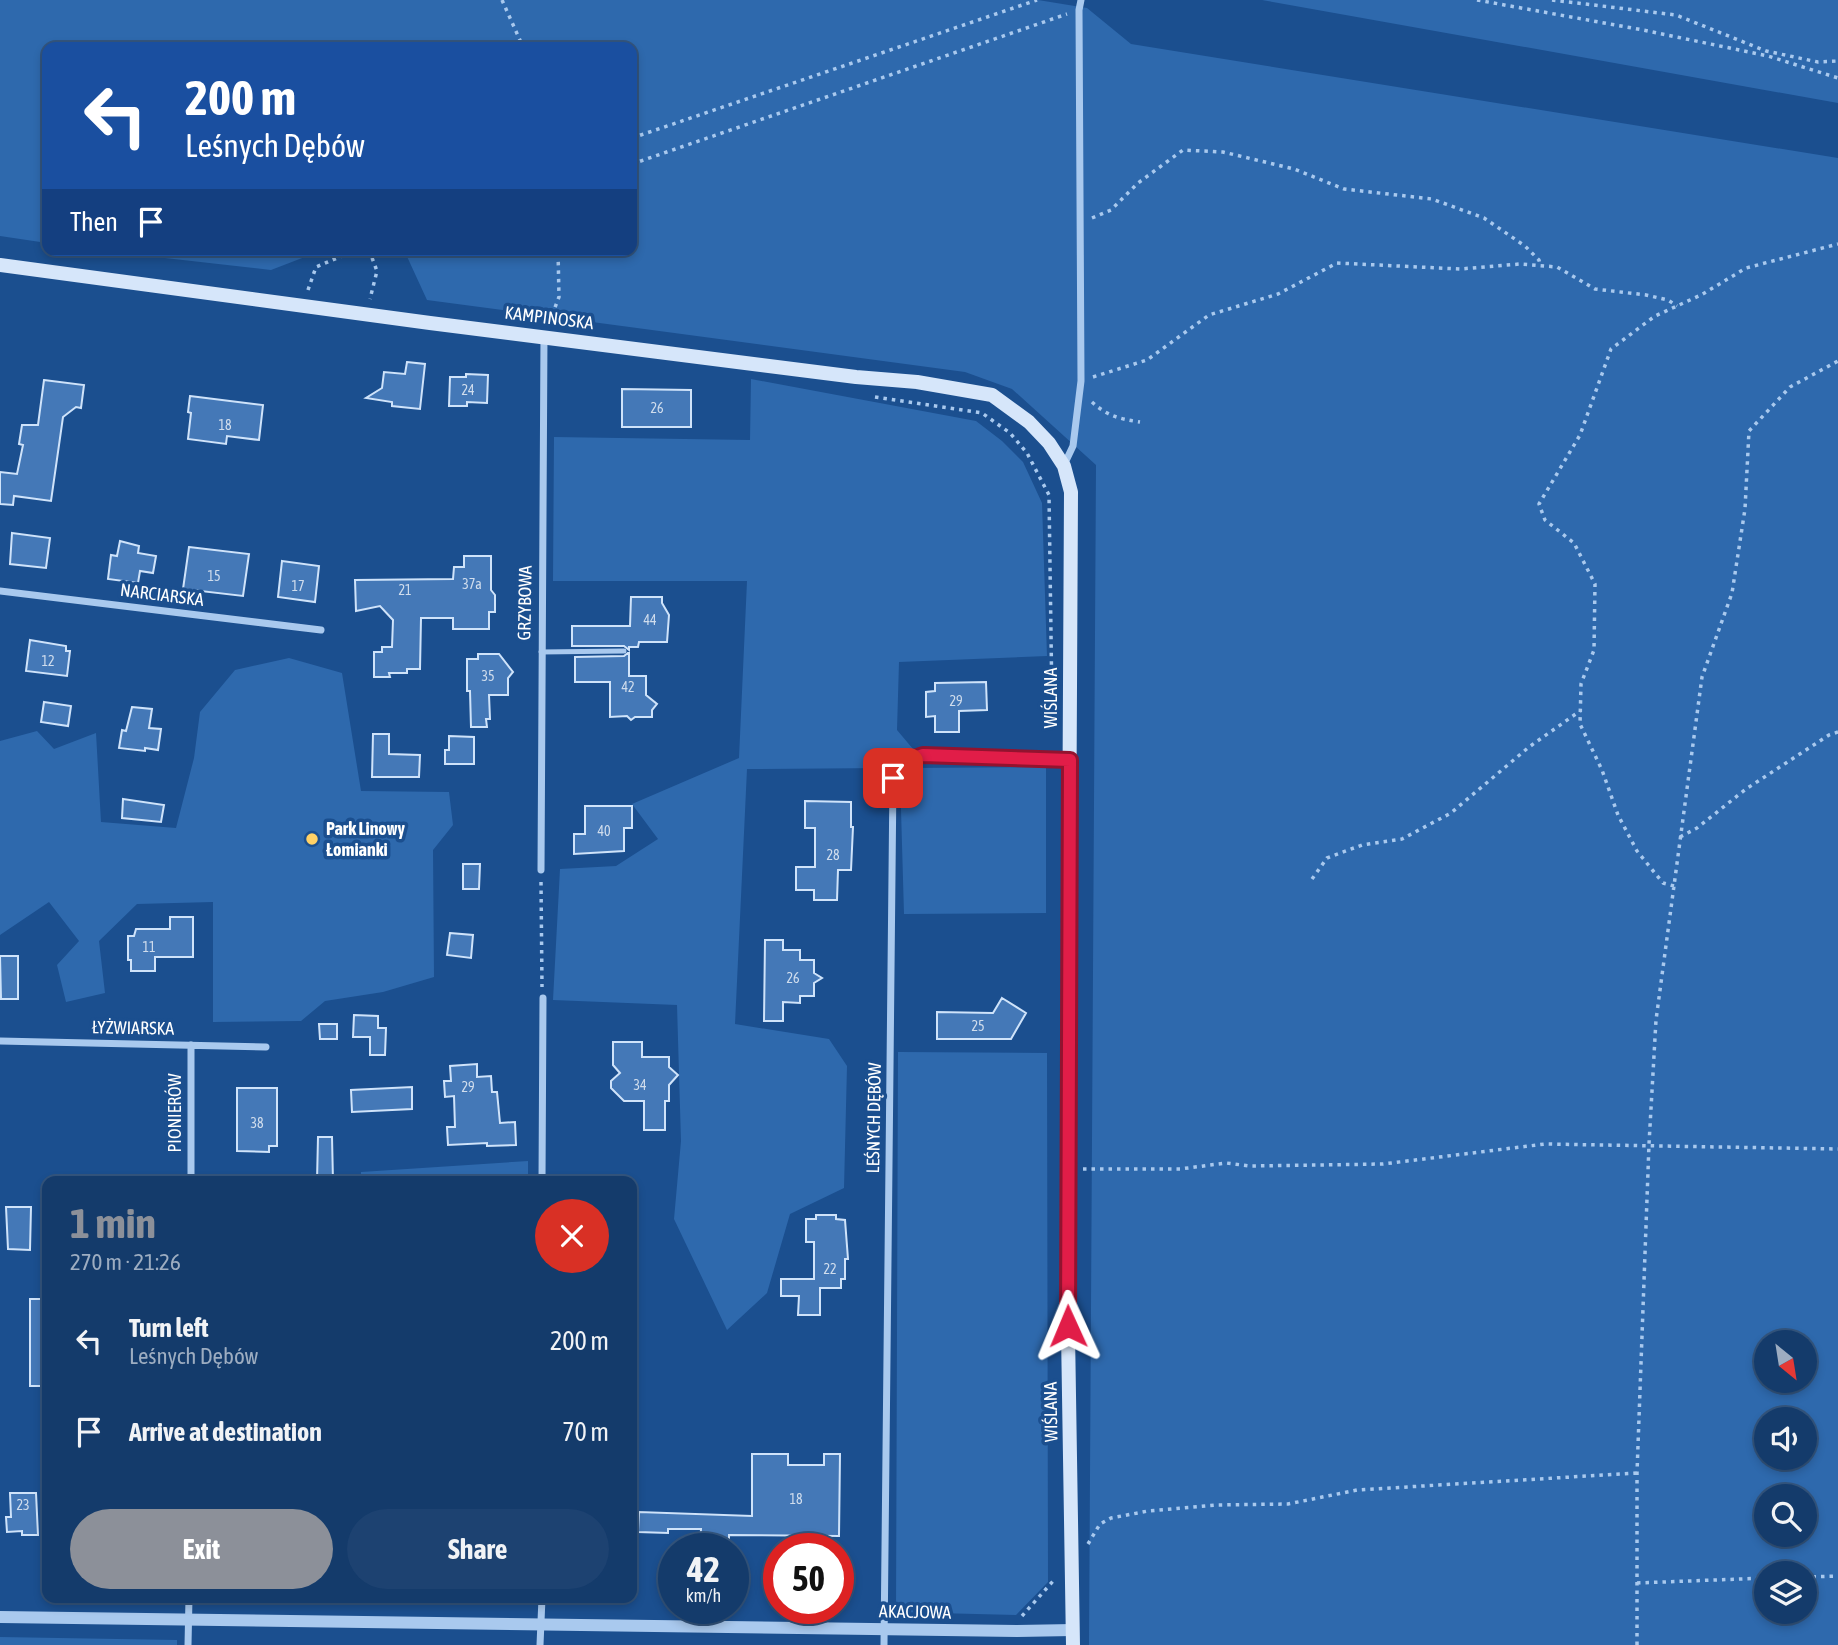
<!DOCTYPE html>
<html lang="en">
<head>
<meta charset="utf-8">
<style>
	:root { --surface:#143b6b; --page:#1d4271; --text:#f1f3f6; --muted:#9dadc1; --line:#33557e; --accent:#8c9099 }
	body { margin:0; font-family:"Asap Condensed",sans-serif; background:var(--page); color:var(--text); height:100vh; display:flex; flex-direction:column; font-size:26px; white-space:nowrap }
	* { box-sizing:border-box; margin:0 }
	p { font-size:23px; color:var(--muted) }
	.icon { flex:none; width:38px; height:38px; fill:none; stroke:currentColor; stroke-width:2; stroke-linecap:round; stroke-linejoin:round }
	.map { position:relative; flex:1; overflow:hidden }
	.panel { position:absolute; left:42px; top:1176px; width:595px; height:427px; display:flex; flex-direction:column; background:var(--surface); border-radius:14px; box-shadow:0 4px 10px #0003,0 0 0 2px var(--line) }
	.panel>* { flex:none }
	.top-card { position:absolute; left:42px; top:42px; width:595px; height:214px; border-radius:14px; box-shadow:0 4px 10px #0003,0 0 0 2px var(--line); background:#1a4fa0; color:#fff; overflow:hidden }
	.needle { width:46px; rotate:150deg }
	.buttons { position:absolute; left:1754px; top:1330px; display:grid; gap:14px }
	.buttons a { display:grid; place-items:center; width:63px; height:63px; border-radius:50%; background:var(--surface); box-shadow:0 4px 10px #0003,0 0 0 2px var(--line); font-size:35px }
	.speed { position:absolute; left:658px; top:1533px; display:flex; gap:14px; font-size:35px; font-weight:700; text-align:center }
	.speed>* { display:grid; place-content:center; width:91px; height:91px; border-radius:50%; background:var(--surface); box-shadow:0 4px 10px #0003,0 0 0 2px var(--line); line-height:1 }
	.speed small { font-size:18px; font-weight:400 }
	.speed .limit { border:10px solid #d22; background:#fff; color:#111 }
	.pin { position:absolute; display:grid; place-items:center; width:60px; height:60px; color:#fff; margin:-30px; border-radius:14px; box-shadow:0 4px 10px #0006 }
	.me { position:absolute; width:77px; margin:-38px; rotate:359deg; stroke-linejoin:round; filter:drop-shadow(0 0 5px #0008) }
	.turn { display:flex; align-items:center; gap:24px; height:147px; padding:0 28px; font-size:32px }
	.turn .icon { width:91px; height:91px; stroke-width:2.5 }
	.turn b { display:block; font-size:49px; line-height:60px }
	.then { display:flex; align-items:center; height:66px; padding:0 28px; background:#0003; gap:14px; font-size:26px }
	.round { display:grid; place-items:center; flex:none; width:74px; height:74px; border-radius:37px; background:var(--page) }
	.head { display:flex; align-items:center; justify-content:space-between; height:119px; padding:0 28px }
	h1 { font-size:42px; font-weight:700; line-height:52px; color:var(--accent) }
	.cta { display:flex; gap:14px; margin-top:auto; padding:14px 28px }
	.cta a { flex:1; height:80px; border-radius:42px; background:var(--accent); color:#fff; font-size:28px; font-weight:700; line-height:80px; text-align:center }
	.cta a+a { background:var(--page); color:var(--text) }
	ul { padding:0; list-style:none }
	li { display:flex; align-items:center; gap:21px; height:91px; padding:0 28px }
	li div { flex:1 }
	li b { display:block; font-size:26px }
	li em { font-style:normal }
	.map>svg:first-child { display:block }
</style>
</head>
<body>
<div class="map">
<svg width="1838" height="1645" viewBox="0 0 1838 1645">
	<rect width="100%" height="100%" fill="#1b4f8f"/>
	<!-- green -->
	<path fill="#2e69ad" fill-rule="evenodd" d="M0 0H1038L1087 8 1131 44 1838 158V1645H1089L1096 465 1012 389 965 372 427 300 404 250H632V47H47V243L0 236ZM1766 1342H1804V1381H1766ZM1766 1419H1804V1458H1766ZM1766 1496H1804V1535H1766ZM1766 1573H1804V1612H1766Z
		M1262 0H1838V103Z
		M94 250H323L271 270Z
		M751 379 976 421 1002 441 1023 462 1042 503 1047 656 899 662 897 730 913 749 901 759 885 768 747 769 735 1024 829 1039 847 1066 844 1188 790 1214 767 1293 727 1330 674 1219 681 1141 677 1005 553 1000 560 869 616 866 658 839 632 804 739 758 747 581H553L554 437 750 440Z
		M289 658 342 673 361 791 449 792 453 825 433 850 434 977 383 992 325 1001 301 1021 213 1022V902L137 904 99 941 105 993 66 1002 57 965 79 941 49 902 0 935V741L37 731 54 749 96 733 101 822 176 828 194 758 200 712 235 670Z
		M1046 767V913L904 914 900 775 909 768Z
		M898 1052 1047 1053 1048 1582 1016 1615 896 1612Z
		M528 1161V1181H361V1172Z
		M0 1637 177 1640V1645H0Z"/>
	<!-- building -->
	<path fill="#4478b7" stroke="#cfe3fa" stroke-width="2" d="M407 362 425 364 420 409 392 406V402L366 398 382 388 384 372 405 374Z
		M466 374 488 375 487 403 467 402V406H449L450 377H466Z
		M44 380 84 385 81 408 76 407 63 417 51 501 14 496 13 505 0 504V472L17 474 23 445 19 444 22 425H38Z
		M622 389 691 390V427H622Z
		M190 396 263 405 259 440 227 436 226 444 188 439 191 413 188 412Z
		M12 533 50 538 46 568 10 564Z
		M120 541 139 546 138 553 156 556 153 573 140 571 138 583 108 579 111 555 117 556Z
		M189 547 249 554 243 596 183 589Z
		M464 556H491V590L495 595V612H489V629H453V618H421L420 669H407V673H389L390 677H374V652H382V647H392L393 620 380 606 356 611 355 580 453 579 454 567H464Z
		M282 561 319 566 315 602 278 597Z
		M631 597H662V603L669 615 667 642H639L638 647H629V650L624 646H572V626H630Z
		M30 640 66 646V651H70L67 676 26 671Z
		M629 652V676H646V695L657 704 652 710V717H635L631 720 627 716 610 717V682H575V657L624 656Z
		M478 654H499L513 672 508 678V695H489L490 719H486L487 727H471L470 691H467V659H478Z
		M986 682 987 710 959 711V732H935V716L926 717V692L935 691V683Z
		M44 702 71 706 68 726 41 722Z
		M132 707 152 709 149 728 161 729 158 750 145 748V751L119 748 122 730 126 731Z
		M373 734H389V754L420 755 419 777H372Z
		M449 736 474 737V764H445V750H449Z
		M123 799 164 805 161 822 122 818Z
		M805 801 851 802V827H853L851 870H838L837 900H814V890H796V867H815V828H805Z
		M585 806H632V828H624V851L574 854V834H585Z
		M463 864H480L479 889H463Z
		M170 917H193V957H155V971H131V960H128V936H134L136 929H170Z
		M450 933 473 935 471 958 447 955Z
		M765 940H783V950H800V960H814V973L822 978 814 983V996H800V1003L783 1002V1021H764Z
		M0 956H18V999H1Z
		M1002 998 1026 1013 1011 1039H937V1012L993 1013Z
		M354 1015 378 1016V1028H386L385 1055H370V1037H353Z
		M319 1024H337V1039H320Z
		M613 1042H642V1057H669V1067L678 1075 669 1085V1101H665V1130H644V1101H624L611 1088V1081L620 1073 613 1065Z
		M477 1064V1077L491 1076 492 1092H497L500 1123 515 1122 516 1145 487 1146V1143L448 1145 447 1127H455L454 1096 445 1097 444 1081H451L450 1066Z
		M412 1087V1109L352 1112 351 1090Z
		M237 1088H277V1146H269V1152L237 1151Z
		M318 1137H332L333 1181H317Z
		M6 1207H31L30 1250 8 1249Z
		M816 1215H836V1219L845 1220 848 1259H845V1279H841V1288H820V1315H798L799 1296H781V1279H814V1242H806V1219H816Z
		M30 1299H47V1386H30Z
		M752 1454H788V1465H824V1454H840L839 1536 729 1535V1549H709V1544H700L701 1529H668V1533L638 1532 639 1512 752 1516Z
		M10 1493H36L38 1535H22V1531L7 1532 6 1517H11Z"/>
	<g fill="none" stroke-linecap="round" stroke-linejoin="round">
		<!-- path -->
		<path stroke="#a9c9ee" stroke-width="3.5" stroke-dasharray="3.5 5" stroke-linecap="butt" d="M502 0 523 47
			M1477 0 1643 30 1768 56 1838 78
			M1552 0 1676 15 1766 51 1818 62 1838 61
			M632 138 1037 0
			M632 164 1067 14
			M1092 218 1111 210 1138 183 1183 150 1223 152 1294 169 1344 189 1432 199 1484 218 1525 246 1539 260 1540 265
			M369 250 377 271 370 299
			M308 290 316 267 356 250
			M549 323 559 297 558 250
			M1093 377 1147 360 1209 315 1278 294 1337 263 1460 269 1520 264 1557 267 1595 289 1646 295 1668 300 1677 306
			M875 397 982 413 1010 433 1027 453 1049 495 1052 704
			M1092 402C1107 416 1120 419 1140 422
			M1680 837 1697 828 1746 789 1829 735 1838 732
			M1312 879 1327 858 1362 845 1402 839 1451 813 1529 747 1580 711
			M541 882 542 987
			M1674 886 1663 883 1637 851 1618 815 1602 770 1580 724 1581 684 1594 650 1595 584 1574 543 1545 520 1539 504 1580 435 1611 349 1655 316 1701 295 1746 268 1838 244
			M1083 1169H1180L1226 1163 1250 1166 1383 1164 1545 1144 1838 1149
			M1088 1544 1100 1524 1111 1518 1148 1511 1216 1505 1288 1504 1357 1490 1637 1473
			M1804 1577 1838 1576
			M1637 1583 1766 1578
			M1022 1616 1054 1580
			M1637 1645V1473L1649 1144 1656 1020 1702 677 1732 593 1745 509 1749 431 1790 387 1838 361"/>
		<!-- service -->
		<path stroke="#a9c9ee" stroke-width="5" d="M541 652 624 651"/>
		<!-- minor -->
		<path stroke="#a9c9ee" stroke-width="7" d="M1064 465 1073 446 1081 381 1079 10 1081 0
			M0 591 321 630
			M541 870 544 336
			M0 1041 266 1047
			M191 1181V1045
			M542 1181 543 998
			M188 1645 189 1598
			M540 1645 542 1598
			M884 1645 893 778C899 764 910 759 923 756L1069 759"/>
		<!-- tertiary -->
		<path stroke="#a9c9ee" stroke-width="12" d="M0 1617 1017 1631 1073 1630"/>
		<!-- secondary -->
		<path stroke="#d6e6fa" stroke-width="14" d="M0 265 430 323 856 377 917 382 992 395 1029 422 1049 443 1064 466 1071 492 1067 1270 1073 1645"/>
	</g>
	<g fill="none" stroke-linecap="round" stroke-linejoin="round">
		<!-- route casing -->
		<g stroke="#92132f" stroke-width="18">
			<path id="route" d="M893 778C899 764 910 759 923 755L1070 760 1068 1326"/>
		</g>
		<!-- route -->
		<use href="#route" stroke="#e11d48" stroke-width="12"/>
	</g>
	<!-- markers -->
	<circle fill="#ffd166" stroke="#1b4f8f" stroke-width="2.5" cx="312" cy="839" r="7"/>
	<g text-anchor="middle" stroke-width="7" stroke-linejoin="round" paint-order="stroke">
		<!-- number labels -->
		<g font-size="14" fill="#d0dded">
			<text x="468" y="395">24</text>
			<text x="657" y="413">26</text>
			<text x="225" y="430">18</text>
			<text x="214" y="581">15</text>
			<text x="472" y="589">37a</text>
			<text x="298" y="591">17</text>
			<text x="405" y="595">21</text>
			<text x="650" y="625">44</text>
			<text x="48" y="666">12</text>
			<text x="488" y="681">35</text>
			<text x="628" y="692">42</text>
			<text x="956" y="706">29</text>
			<text x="604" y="836">40</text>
			<text x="833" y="860">28</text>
			<text x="149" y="952">11</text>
			<text x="793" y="983">26</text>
			<text x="978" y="1031">25</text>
			<text x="640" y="1090">34</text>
			<text x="468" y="1092">29</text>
			<text x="257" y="1128">38</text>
			<text x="830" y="1274">22</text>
			<text x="796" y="1504">18</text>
			<text x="23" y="1510">23</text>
		</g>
		<!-- street labels -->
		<g font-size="18" fill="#fff" stroke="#1b4f8f">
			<text transform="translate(549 318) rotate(7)" y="6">KAMPINOSKA</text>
			<text transform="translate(162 595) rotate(7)" y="6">NARCIARSKA</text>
			<text transform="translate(525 603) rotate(-89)" y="6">GRZYBOWA</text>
			<text transform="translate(1051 698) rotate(-90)" y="6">WIŚLANA</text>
			<text transform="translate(133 1028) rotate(1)" y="6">ŁYŻWIARSKA</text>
			<text transform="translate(175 1113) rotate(-90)" y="6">PIONIERÓW</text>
			<text transform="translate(874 1118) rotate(-89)" y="6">LEŚNYCH DĘBÓW</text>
			<text transform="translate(1051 1412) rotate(-91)" y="6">WIŚLANA</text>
			<text transform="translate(915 1612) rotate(1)" y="6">AKACJOWA</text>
		</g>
		<!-- poi labels -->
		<g font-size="18" font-weight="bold" fill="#fff" stroke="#1b4f8f" text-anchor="start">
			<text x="326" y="835">Park Linowy<tspan x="326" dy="21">Łomianki</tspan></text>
		</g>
	</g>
</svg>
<div class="buttons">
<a><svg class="needle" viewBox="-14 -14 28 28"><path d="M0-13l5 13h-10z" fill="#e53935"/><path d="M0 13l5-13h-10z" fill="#9dadc1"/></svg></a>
<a><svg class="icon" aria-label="sound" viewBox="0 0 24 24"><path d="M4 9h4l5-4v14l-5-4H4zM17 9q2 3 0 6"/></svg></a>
<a><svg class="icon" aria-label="search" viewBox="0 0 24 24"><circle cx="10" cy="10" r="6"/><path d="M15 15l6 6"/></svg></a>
<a><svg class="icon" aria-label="layers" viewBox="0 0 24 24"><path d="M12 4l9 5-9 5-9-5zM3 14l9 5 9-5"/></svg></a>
</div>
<div class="speed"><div>42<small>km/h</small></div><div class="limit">50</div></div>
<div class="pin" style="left:893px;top:778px;background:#d93025"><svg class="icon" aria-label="arrive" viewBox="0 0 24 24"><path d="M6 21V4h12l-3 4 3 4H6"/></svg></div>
<svg class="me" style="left:1068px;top:1326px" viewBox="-20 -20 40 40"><path d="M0-17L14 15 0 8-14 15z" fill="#e11d48" stroke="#fff" stroke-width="4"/></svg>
<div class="top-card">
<div class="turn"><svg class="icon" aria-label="left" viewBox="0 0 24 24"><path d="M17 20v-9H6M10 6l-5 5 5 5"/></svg><div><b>200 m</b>Leśnych Dębów</div></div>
<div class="then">Then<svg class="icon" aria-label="arrive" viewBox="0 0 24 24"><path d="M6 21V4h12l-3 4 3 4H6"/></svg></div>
</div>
<section class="panel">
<div class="head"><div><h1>1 min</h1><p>270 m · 21:26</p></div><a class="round" style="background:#d93025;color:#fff"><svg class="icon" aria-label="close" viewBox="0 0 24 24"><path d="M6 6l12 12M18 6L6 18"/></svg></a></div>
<ul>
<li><svg class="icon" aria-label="left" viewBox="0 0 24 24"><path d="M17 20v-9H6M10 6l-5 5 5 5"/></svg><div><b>Turn left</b><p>Leśnych Dębów</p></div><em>200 m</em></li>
<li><svg class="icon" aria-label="arrive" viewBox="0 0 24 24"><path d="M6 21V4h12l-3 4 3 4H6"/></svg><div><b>Arrive at destination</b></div><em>70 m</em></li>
</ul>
<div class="cta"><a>Exit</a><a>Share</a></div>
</section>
</div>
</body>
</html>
